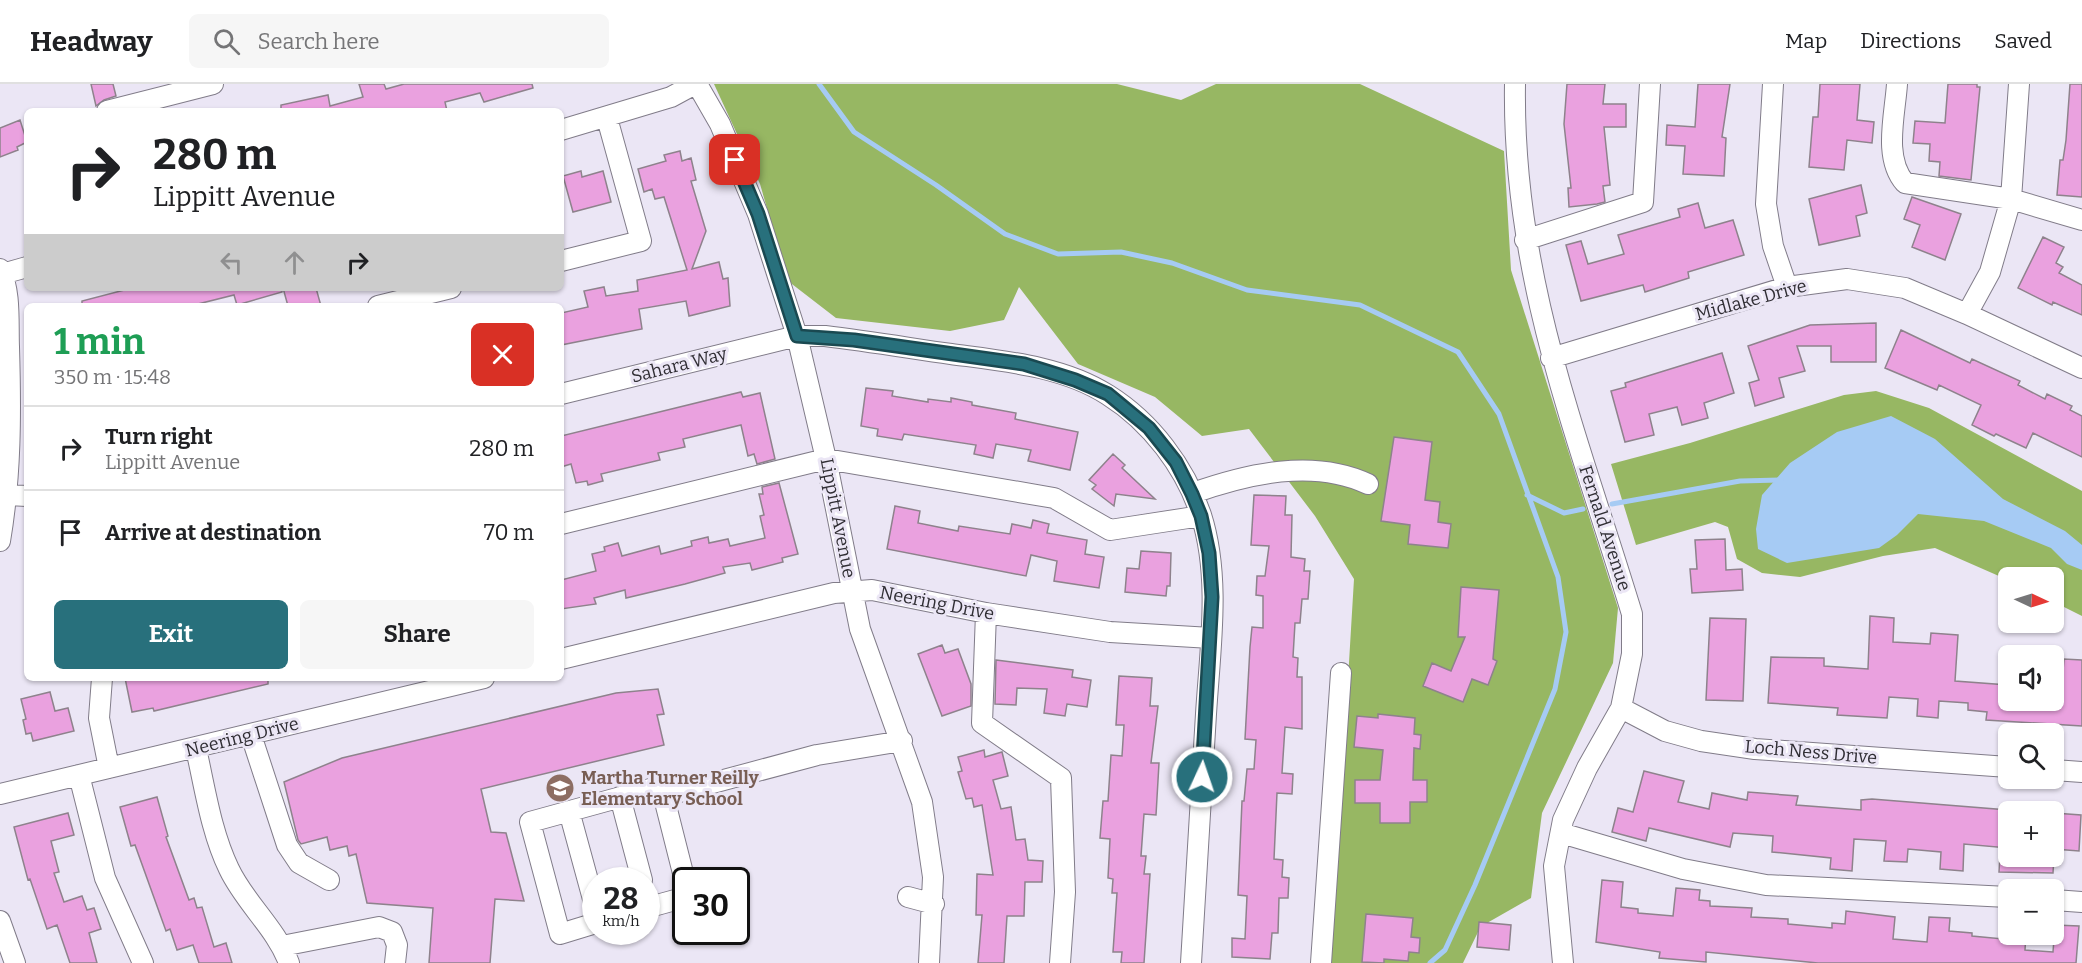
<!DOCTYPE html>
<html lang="en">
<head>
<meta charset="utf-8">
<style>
	:root { --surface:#fff; --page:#f6f6f6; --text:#202124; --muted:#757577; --line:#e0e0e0; --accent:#28707c }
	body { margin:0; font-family:Bitter,serif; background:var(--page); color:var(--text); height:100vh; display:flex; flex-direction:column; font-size:22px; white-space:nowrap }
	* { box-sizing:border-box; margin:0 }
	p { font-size:20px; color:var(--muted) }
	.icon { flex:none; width:33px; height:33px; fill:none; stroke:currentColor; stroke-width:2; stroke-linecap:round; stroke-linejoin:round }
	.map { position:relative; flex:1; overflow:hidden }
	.sheet { position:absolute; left:24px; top:219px; width:540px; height:378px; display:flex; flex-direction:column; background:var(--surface); border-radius:9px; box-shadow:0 2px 4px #0004 }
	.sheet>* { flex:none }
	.hud { position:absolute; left:24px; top:24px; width:540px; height:183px; border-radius:9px; box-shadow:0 2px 4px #0004; background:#fff; color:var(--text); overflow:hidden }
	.needle { width:39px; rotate:94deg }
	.fabs { position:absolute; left:1998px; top:483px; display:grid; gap:12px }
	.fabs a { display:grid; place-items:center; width:66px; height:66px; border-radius:9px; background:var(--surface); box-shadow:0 2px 4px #0004; font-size:30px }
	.speed { position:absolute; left:582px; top:783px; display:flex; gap:12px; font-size:30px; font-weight:700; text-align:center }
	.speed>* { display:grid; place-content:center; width:78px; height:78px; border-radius:50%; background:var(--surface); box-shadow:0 2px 4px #0004; line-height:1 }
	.speed small { font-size:15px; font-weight:400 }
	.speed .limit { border:3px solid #111; border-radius:9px; background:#fff; color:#111 }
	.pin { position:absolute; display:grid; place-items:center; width:51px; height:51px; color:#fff; margin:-26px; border-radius:12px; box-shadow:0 3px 9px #0006 }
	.me { position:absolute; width:66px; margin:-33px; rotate:3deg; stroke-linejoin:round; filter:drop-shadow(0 0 4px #0008) }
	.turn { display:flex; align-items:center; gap:21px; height:126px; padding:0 30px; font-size:27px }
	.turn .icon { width:78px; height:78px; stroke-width:2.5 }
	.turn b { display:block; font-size:42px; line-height:51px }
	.lanes { display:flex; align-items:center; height:57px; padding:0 30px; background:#0003; justify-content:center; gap:30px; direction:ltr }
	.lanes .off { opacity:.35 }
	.round { display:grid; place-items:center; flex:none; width:63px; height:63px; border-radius:9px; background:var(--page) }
	.headline { display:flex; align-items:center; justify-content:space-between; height:102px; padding:0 30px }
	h1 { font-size:36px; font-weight:700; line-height:45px; color:#1e9e55 }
	.action { display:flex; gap:12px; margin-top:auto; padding:12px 30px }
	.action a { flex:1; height:69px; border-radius:9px; background:var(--accent); color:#fff; font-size:24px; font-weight:700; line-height:69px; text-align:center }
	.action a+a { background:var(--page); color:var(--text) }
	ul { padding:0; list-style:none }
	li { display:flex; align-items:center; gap:18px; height:84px; padding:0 30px; border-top:2px solid var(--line) }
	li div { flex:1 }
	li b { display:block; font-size:22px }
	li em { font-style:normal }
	header { display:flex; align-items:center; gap:36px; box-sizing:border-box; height:84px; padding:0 30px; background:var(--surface); border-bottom:2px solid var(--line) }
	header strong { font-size:28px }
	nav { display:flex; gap:33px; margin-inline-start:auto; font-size:21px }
	.search { width:420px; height:54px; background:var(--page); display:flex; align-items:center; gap:15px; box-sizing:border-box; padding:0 21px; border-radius:9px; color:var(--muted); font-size:22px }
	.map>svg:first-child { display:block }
</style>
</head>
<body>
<header>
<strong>Headway</strong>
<div class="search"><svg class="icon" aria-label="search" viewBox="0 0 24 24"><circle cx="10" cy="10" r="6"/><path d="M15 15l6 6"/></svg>Search here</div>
<nav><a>Map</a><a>Directions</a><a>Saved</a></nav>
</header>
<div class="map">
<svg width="2082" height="879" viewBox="0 0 2082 879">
	<rect width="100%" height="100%" fill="#ebe6f5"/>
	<!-- forest -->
	<path fill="#97b763" d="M714 0H1117L1181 16 1216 0H1360L1504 67 1511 186 1618 524 1613 579 1542 729 1531 814 1487 839 1478 848 1463 879H1331L1354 495 1315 432 1249 345 1202 352 1155 313 1078 280 1019 203 1004 236 950 247 836 234 788 197 760 100Z
		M1876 307 1929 324 2082 407V532L2054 518V494H2008V496L1935 464 1883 472 1800 493 1762 489 1737 475 1728 443 1715 438 1636 461 1611 380 1690 359 1844 311Z"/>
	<!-- water -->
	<path fill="#a6cbf4" d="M1891 332 1935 355 2003 415 2065 447 2082 461V486L2067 480 2051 464 1984 437 1918 430 1897 451 1879 464 1787 479 1758 465 1756 445 1762 411 1790 379 1837 348Z"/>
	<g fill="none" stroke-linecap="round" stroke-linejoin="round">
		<!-- stream -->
		<path stroke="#a6cbf4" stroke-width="5" d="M819 0 854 48 936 101 1005 150 1058 170 1121 168 1172 179 1247 206 1360 221 1458 268 1499 330 1558 493 1566 548 1555 605 1475 801 1445 866 1430 879
			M1527 411 1564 429 1583 425
			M1612 420 1740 397 1781 396"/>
	</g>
	<!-- building -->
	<path fill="#eaa1df" stroke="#8e828c" stroke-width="1.5" d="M91 0H113L116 12 104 16 96 22Z
		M359 0H384L386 5 404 0H532L533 4 484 18 480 9 445 18 447 27H281V21L328 11 330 22 363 13Z
		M1567 0H1605L1603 20H1626V43H1604L1610 101 1603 102 1605 118 1597 120 1569 123 1568 104H1571L1564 40Z
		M1698 0H1730L1722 53 1726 54 1724 92 1683 90 1685 62 1666 61 1667 41 1695 43Z
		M1820 0H1860L1857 36 1874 38 1872 59 1847 56 1844 86 1809 83 1813 33H1818Z
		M1948 0H1977V3H1980L1971 96 1939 92 1940 78 1929 77 1930 60 1913 59 1915 37 1945 39Z
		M2070 0H2082V113L2057 111 2060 76H2063L2066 56Z
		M20 36 27 58 17 63 18 66 0 73V44Z
		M680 67 682 77 691 74 696 96 691 97 706 147 692 185 719 178 723 195 728 194 730 222 689 232 686 217 639 225 642 245 561 261V229L588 223 584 207 604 203 606 212 638 207 637 196 687 186 664 113 655 115 652 105 644 108 638 85 666 77 664 71Z
		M581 87 582 93 603 87 611 118 573 128 563 92Z
		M1861 101 1867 129 1856 132 1860 152 1819 161 1809 115Z
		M1912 113 1961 130 1945 176 1912 163 1920 141 1904 135Z
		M1698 119 1705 144 1733 136 1744 171 1688 188 1689 194 1645 208 1643 201 1581 217 1566 161 1581 157 1588 180 1624 170 1618 151 1680 133 1678 125Z
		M2043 153 2064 163 2056 179 2063 183 2059 189 2082 201V231L2053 218 2052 221 2018 204Z
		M132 204H282V208L237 221 234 211 190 222H82V217Z
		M283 204H316L321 222H288Z
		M1876 239V278H1831V262H1797L1805 287 1779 294 1784 313 1755 322 1749 299 1759 296 1748 262 1810 241Z
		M1901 246 1970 279 1972 275 2020 297 2018 301 2045 315 2047 310 2072 322 2070 326 2082 332V373L2033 349 2026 364 1996 350 1994 352 1972 341 1981 321 1939 301 1937 306 1885 284Z
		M1722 269 1734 309 1704 319 1708 334 1682 341 1677 323 1649 330 1654 351 1625 358 1611 307 1626 303 1625 299Z
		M866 304 893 307 892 312 928 318V315L951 318V314L972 318V321L1016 329 1015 335 1078 348 1070 386 1028 377 1031 366 996 360 993 374 974 370 976 361 904 350 902 356 877 352 878 345 861 342Z
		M741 308 743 313 760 309 775 375 757 380 754 370 748 372 741 341 683 355 685 363 658 369 660 376 601 390 603 397 588 401 587 397 576 399 571 380 561 383V352Z
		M1394 353 1432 358 1425 416 1440 418 1438 438 1451 440 1448 464 1408 460 1410 441 1381 437Z
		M1113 370 1125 381 1122 384 1155 415 1116 410 1114 422 1092 405 1096 401 1089 396Z
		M779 399 798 470 782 474 783 478 752 486 750 479 723 483 725 489 685 500 626 514 625 506 594 514 596 520 561 525V496L596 487 592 470 605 467 604 463 618 459 622 472 659 462 661 470 692 462 691 457 708 453 709 459 728 455 730 462 765 454 760 432 764 431 759 410H763L762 403Z
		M1254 411 1286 412 1285 431H1292L1291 473 1305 475 1304 487H1310L1308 515H1302L1300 539H1295L1293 573 1298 574 1297 593H1302V645L1285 643 1282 689 1293 690 1292 710 1277 709 1274 775 1283 776 1282 793 1289 794 1288 814H1279L1278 849H1272L1270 875 1232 873V854L1245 855 1247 812 1238 811 1242 717H1244L1247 685H1254L1256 656 1245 655 1250 563 1252 543 1263 544V512L1256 511 1257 492H1265L1269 462 1251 461Z
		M895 422 920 427 918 439 958 447 959 442 1010 450 1012 440 1031 444 1033 436 1049 440 1047 449 1087 456 1085 470 1104 473 1099 504 1054 497 1057 477 1031 471 1026 492 887 465Z
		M1725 455 1726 486 1742 485 1743 506 1692 509 1690 485H1697L1695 456Z
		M1141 467 1171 469 1170 502H1167L1166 512 1125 508 1127 484 1139 485Z
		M1461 503 1499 506 1493 575 1497 577 1488 601 1472 595 1463 618 1423 602 1432 579 1451 587 1465 553H1458Z
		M1870 532 1894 534 1893 558 1930 560 1931 549 1958 551 1955 597 2008 601V616H2054V597L2062 598 2064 575 2082 576V642L1986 636 1987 628 1968 626V619L1939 617 1938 634 1917 632 1918 615 1889 613 1887 634 1837 631 1838 624 1768 619 1771 573 1824 574V582L1868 585Z
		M1710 534 1746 535 1743 617 1706 616Z
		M942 561 945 569 958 565 971 600V622L942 632 918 570Z
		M996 576 1073 586 1072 593 1091 596 1087 623 1067 620 1065 632 1044 629 1047 605 1017 604 1016 621 995 620Z
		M1119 592 1152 594 1150 622H1158L1151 679H1159L1156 731 1144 730 1141 772H1146L1144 790H1150L1144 879H1121L1122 868H1113L1117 809H1112L1113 795 1108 794 1110 755 1100 754 1103 717H1108L1111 671 1122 672 1124 641H1116Z
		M125 594H268V600L154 627 153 624 132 628Z
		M658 605 664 630 657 631 664 661 481 705 491 748 506 749 524 817 495 815 490 879H429L433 824 367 819 356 770 349 772 347 762 330 766 327 753 301 760 298 756 284 698 342 674 616 609Z
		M50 608 55 627 68 624 74 647 33 657 31 649 26 650 23 636 26 635 21 615Z
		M1378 630 1415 634 1414 650 1421 651 1420 665 1414 664 1413 696H1427V718H1410V739H1380V719H1355V696H1380L1383 666 1354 663 1357 632 1378 634Z
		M984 666 985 673 1002 668 1008 692 993 696 1001 725 1011 723 1016 756 1025 755 1028 776 1043 777 1042 798H1025L1024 832H1007L1004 879H978L982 831H976L977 790 993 791 982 721 974 723 972 714 966 715 958 688 962 687 958 673Z
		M1644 687 1684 697 1678 718 1709 725 1712 709 1747 716 1748 708 1798 712 1796 721 1861 726V716L1872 715 2008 726V764L1964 760 1963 787 1940 785 1941 768 1908 765 1907 778 1884 777 1886 757 1854 755 1852 787 1830 785 1831 774 1772 768 1773 752 1733 749 1730 763 1649 744 1646 757 1612 748 1618 724 1633 728Z
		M157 713 168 752 166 753 189 816 194 814 197 824 202 823 214 863 226 859 232 879H199L193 861 177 866 170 845 166 847 135 761 131 762 120 723Z
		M68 729 74 751 51 757 59 788 54 789 64 818 82 812 87 826 94 824 101 845 89 849 97 879H70L57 841 47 845 30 795 28 796 14 743Z
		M2054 729 2081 731 2079 767 2054 765Z
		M2000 772H2054L2053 789 1999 788Z
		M1602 796 1623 798 1621 823 1638 825V829L1673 832 1676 804 1700 806 1699 816 1710 817V822L1752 824 1751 833 1788 835V840L1832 844V839L1845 840 1846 827 1895 833 1893 855 1927 858 1929 833 1950 834 1949 847 1972 849V852L2003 855V850H2026L2025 866 2053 868 2055 841 2079 842 2076 879H1818L1706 868V878L1659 874 1660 868 1596 858Z
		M1366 830 1413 834 1411 853 1420 854 1419 869 1409 868 1408 877 1384 875V879L1362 878Z
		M1479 838 1511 841 1509 866 1477 863Z"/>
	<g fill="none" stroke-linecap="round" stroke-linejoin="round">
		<!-- minor casing -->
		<g stroke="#817c89" stroke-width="22">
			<path id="minor" d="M697 0 720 40 758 130 797 252 826 375 860 545 922 718 933 793 929 879
				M1515 0C1512 192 1577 350 1632 530V570L1621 624 1587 684 1563 736 1554 782 1563 879
				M1773 0 1766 120 1773 162 1787 203
				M1897 0C1895 31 1883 74 1905 99L2011 115 2082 136
				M107 27 213 0
				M561 46 671 13 695 0
				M1525 156 1643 118 1650 0
				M561 177 641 157 607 34
				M0 185C11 208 8 238 9 263 11 329 11 392 0 457
				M2 190 27 183
				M378 222 451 204
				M1967 230 1990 188 2011 115 2019 0
				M1551 274 1787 203 1847 195 1905 204 1967 230 2082 284
				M561 310 797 252H825C867 257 909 264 951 270 1003 277 1063 282 1108 311 1151 338 1185 383 1201 431 1221 493 1210 565 1206 630 1201 713 1196 796 1191 879
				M1193 409C1247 390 1313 374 1368 400
				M8 411 27 412
				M561 440 826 375 1054 414 1110 446 1201 432
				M986 529 982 639 1061 694 1065 808 1060 879
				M561 575 834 509 872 506 986 529 1110 548 1211 554
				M102 594 99 634 109 684
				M1621 624 1665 647 1701 657 1755 665 2008 683
				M251 651 287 761 299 779 329 796
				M196 665C205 704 211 748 229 785 245 819 276 844 289 879
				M2054 686 2082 688
				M79 691 105 794 143 879
				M0 710 484 594
				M664 712 817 671 902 657
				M620 713 642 796
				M569 727 596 826
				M1561 749 1683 785 1766 801 2008 813
				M908 813 934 820
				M2054 816 2082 818
				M646 824 686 813
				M0 837 15 879
				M596 839 560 850 530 738 661 702 686 801
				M282 862 379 843 392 848 397 861 395 879
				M1321 879 1341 589"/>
		</g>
		<!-- minor -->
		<use href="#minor" stroke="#fff" stroke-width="20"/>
	</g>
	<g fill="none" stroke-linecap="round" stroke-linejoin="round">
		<!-- route casing -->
		<g stroke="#1a4951" stroke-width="15">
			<path id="route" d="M735 76 758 130 797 252 854 256 1024 280 1075 296 1108 310 1149 344 1176 378 1192 410 1201 432 1209 469 1212 513 1202 693"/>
		</g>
		<!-- route -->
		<use href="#route" stroke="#28707c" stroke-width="10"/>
	</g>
	<!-- icons -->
	<defs>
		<g id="school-disc" transform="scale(1.5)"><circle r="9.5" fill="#8d6e63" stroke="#ebe6f5"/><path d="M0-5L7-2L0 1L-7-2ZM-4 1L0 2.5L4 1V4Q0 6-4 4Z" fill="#fff"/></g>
	</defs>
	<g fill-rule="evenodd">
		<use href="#school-disc" x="560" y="704"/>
	</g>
	<g text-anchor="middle" stroke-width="6" stroke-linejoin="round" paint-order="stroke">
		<!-- street labels -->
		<g font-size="18" fill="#302e34" stroke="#ebe6f5">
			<text transform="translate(1751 216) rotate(-15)" y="6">Midlake Drive</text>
			<text transform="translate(679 281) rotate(-14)" y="6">Sahara Way</text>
			<text transform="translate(838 434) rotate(79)" y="6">Lippitt Avenue</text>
			<text transform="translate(1605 444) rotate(72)" y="6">Fernald Avenue</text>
			<text transform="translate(937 519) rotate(11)" y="6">Neering Drive</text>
			<text transform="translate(242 653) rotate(-14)" y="6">Neering Drive</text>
			<text transform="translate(1811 668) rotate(5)" y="6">Loch Ness Drive</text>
		</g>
		<!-- education labels -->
		<g font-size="18" font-weight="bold" fill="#785e54" stroke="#ebe6f5" text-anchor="start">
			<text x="581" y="700">Martha Turner Reilly<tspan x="581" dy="21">Elementary School</tspan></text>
		</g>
	</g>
</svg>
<div class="fabs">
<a><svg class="needle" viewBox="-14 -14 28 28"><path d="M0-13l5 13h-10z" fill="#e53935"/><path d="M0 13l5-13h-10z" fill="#757577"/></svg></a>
<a><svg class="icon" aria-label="sound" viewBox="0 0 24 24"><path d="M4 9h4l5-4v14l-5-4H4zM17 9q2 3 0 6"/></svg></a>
<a><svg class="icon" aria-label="search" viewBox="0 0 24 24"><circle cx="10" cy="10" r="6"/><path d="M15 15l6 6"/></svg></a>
<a>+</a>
<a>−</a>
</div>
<div class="speed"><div>28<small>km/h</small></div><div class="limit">30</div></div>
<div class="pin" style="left:735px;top:76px;background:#d93025"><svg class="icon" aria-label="arrive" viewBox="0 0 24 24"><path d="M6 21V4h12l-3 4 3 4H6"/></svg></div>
<svg class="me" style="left:1202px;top:693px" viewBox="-20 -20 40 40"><circle r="17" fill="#28707c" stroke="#fff" stroke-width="3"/><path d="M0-11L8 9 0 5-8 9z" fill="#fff"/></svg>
<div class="hud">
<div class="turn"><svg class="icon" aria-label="right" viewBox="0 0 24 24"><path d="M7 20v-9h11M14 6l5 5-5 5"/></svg><div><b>280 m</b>Lippitt Avenue</div></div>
<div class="lanes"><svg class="icon off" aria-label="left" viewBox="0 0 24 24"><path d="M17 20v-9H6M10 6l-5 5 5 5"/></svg><svg class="icon off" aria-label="ahead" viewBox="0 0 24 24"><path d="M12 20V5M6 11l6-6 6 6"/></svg><svg class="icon" aria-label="right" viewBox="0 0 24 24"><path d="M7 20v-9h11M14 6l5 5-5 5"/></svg></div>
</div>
<section class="sheet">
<div class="headline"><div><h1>1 min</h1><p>350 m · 15:48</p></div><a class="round" style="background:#d93025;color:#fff"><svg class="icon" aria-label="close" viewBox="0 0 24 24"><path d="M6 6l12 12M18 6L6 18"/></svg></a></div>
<ul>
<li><svg class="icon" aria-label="right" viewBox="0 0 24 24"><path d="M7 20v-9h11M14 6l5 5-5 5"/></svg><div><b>Turn right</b><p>Lippitt Avenue</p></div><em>280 m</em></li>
<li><svg class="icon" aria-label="arrive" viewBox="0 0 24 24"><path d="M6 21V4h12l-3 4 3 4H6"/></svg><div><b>Arrive at destination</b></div><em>70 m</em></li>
</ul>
<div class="action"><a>Exit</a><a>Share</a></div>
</section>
</div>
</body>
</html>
